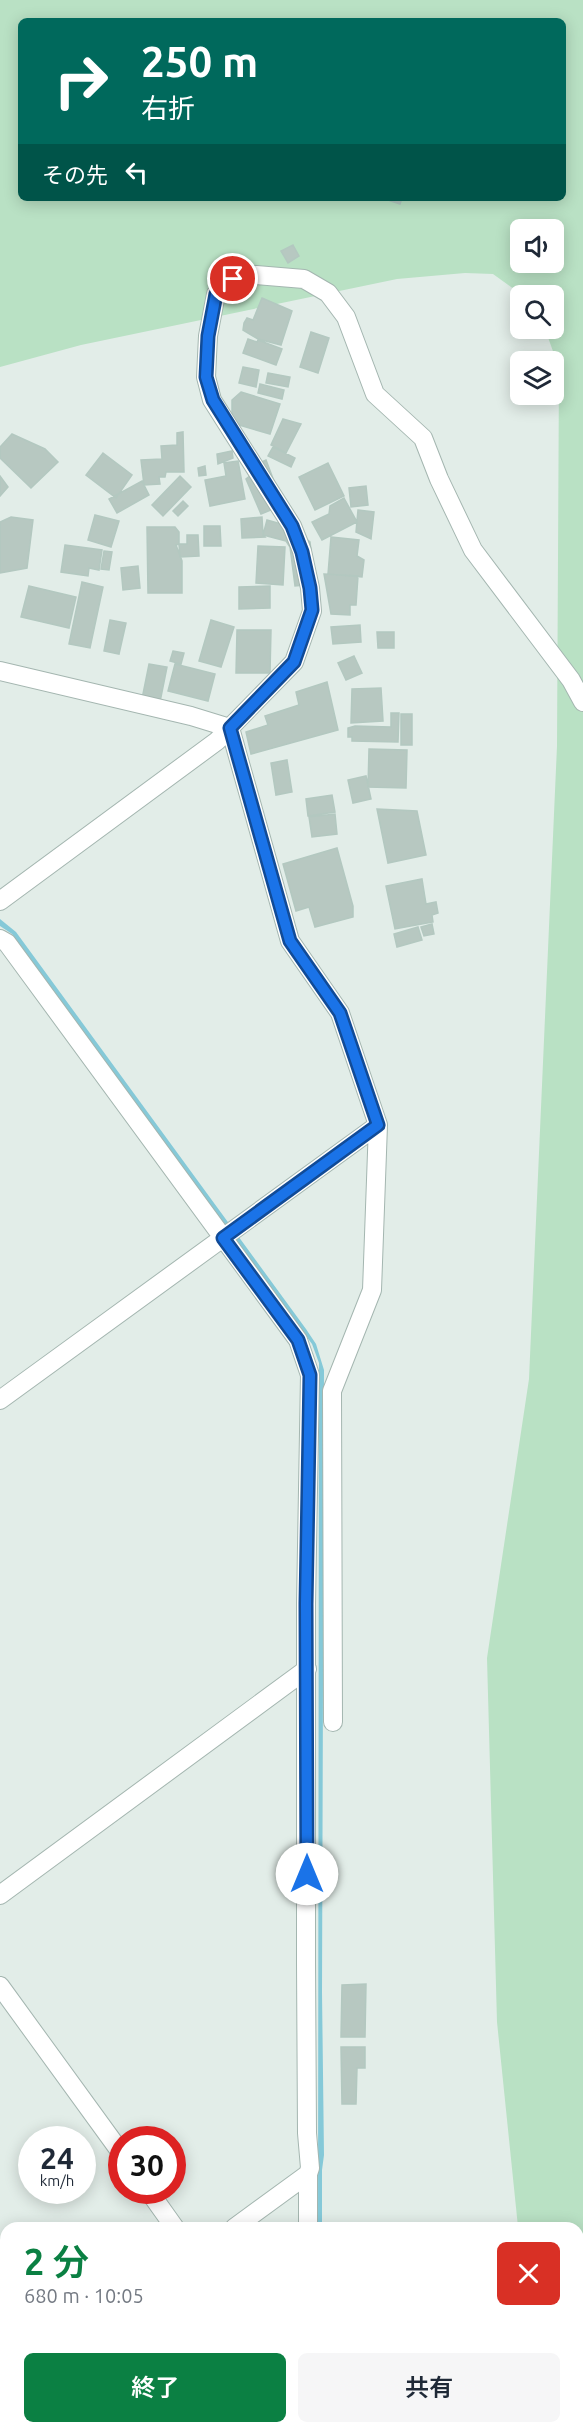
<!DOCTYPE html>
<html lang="ja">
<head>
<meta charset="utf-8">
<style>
	:root { --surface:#fff; --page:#f6f6f7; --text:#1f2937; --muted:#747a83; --accent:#0b8043 }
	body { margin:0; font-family:Ubuntu,"Noto Sans JP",sans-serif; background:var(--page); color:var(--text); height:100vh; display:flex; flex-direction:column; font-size:22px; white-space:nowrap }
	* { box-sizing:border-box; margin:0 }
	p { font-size:20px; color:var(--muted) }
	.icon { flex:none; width:33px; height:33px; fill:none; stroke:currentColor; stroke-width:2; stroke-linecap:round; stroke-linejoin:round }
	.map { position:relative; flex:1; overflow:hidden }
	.details { position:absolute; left:0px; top:2222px; width:584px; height:212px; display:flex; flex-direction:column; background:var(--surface); border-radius:18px 18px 0 0; box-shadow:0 3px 15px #0003 }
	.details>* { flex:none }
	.hud { position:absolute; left:18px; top:18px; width:548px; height:183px; border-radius:9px; box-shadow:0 3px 15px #0003; background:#00695c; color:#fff; overflow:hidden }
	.buttons { position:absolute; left:510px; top:219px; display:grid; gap:12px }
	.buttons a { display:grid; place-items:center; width:54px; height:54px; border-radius:9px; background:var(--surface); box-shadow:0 3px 15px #0003; font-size:30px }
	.speed { position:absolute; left:18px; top:2126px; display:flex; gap:12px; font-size:30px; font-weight:700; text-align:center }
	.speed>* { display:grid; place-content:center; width:78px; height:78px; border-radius:50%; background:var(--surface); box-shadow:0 3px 15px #0003; line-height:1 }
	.speed small { font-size:15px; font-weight:400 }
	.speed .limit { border:9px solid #d22; background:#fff; color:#111 }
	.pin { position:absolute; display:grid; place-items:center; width:51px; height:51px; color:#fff; margin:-26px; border:3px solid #fff; border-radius:50%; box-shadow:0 2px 6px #0007 }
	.me { position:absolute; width:66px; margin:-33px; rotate:0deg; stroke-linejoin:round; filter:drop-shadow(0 0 4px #0008) }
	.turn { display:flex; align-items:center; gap:21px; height:126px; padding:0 24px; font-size:27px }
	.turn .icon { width:78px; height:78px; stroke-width:2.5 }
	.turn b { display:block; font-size:42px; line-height:51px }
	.then { display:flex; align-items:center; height:57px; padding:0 24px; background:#0003; gap:12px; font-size:22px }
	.round { display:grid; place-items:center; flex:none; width:63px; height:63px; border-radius:9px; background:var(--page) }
	.head { display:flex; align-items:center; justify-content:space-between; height:102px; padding:0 24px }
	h1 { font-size:36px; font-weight:600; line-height:45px; color:var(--accent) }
	.button { display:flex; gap:12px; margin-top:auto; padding:12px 24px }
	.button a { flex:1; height:69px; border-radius:9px; background:var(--accent); color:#fff; font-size:24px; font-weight:600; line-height:69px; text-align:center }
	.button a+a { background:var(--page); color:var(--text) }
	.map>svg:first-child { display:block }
</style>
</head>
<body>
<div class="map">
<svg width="583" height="2432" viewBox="0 0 583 2432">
	<rect width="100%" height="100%" fill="#e2ede8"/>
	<!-- green -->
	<path fill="#b9e1c4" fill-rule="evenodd" d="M0 0H583V2432H567L564 2427H578V2228L518 2227 497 2022 487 1658 529 1379 557 746 559 368 545 329 554 328V296L522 295 493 274 465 273 397 279 81 345 0 367ZM21 21H562V198H21ZM520 230H554V262H520Z"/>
	<!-- water -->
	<path fill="#85c9d8" d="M0 919 16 932 306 1329 316 1344 324 1370 322 1992 324 2155 322 2170V2227H318L319 1363 312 1344 12 934 0 926Z"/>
	<!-- building -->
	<path fill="#b7c8c1" stroke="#b3c8c0" stroke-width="1.5" d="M382 198H402L400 204Z
		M293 245 299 256 288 263 281 251Z
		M262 298 292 311 281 345 258 339 243 330 244 323 247 318 253 320Z
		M311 332 329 338 318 373 300 367Z
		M248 339 257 342 258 340 282 349 276 365 243 353Z
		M243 367 259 370 256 387 239 383Z
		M268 373 290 377 288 387 266 383Z
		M260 384 284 390 282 399 258 393Z
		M241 392 280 404 270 434 232 423V400Z
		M283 419 301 424 286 453 271 445Z
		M183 432 184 472H166L165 477H159L160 484 144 485 141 460 162 459 161 446 177 445V433Z
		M12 434 45 449 58 462 31 488 0 458V447Z
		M273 447 295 458 291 467 268 456Z
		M232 451 233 458 218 464 217 454Z
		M103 453 132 475 116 498 86 475Z
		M266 460 283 505 261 514 246 479 256 471 257 464Z
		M238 461 245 499 210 506 205 480 226 476 224 463Z
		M328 463 344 496 315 510 299 477Z
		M205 466 206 475 199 476 198 468Z
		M0 476 8 487 0 496Z
		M180 476 191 487 163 516 152 505Z
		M142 481 149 495 117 513 109 499Z
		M366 486 368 505 351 507 349 488Z
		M344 498 357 522 322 540 312 522 329 514 330 506Z
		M183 501 188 506 178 516 173 511Z
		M358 510 374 512 371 539 356 532Z
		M95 515 119 521 111 547 88 540Z
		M11 517 33 520 27 568 0 573V522Z
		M262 517 263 535 265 537 242 538 241 519Z
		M267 520 288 526 310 542 315 584 295 586 290 547 286 541 263 535Z
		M204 526H220L221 546H204Z
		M147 527H175L179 532V544L176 545 182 561V593H148Z
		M187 535H198L199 556 180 557 179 544H187Z
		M331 537 359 540 357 556 364 560 362 577 328 574Z
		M65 545 102 550 99 570 89 568 88 576 61 572Z
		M258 546 285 547 283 585 256 583Z
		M104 551 112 552 109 570 101 569Z
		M138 566 140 588 123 590 121 568Z
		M324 574 358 576 356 605H350V615L331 614Z
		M82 582 103 587 90 648 69 644Z
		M29 586 76 597 69 628 21 617Z
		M270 586V608L239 609V587Z
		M110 620 126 623 119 654 104 651Z
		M211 620 234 627 221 667 199 661Z
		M360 625 361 642 333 644 331 627Z
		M237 630H271L270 673H236Z
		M377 632H394V648H378Z
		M173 651 184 653 181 664 170 661Z
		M354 656 362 673 346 680 338 663Z
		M149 664 167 667 160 702 142 699Z
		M175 664 215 674 208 701 168 691Z
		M327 682 338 730 251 754 246 732 268 725 265 716 299 705 296 692Z
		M381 688 383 721 351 723 352 689Z
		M391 713H399L398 742 352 741V737H348V728L355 726 391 727Z
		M401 714H412V745H401Z
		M369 749 407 750 406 788 368 787Z
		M287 760 292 792 276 795 271 763Z
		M366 776 371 799 353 803 348 780Z
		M332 795 335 812 308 816 306 799Z
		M377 809 417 811 426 855 388 863Z
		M335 814 337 834 312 837 309 817Z
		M337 848 353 906V917L315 927 309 907 296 911 283 864Z
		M422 879 426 904 436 902 438 913 432 915 433 922 395 929 386 886Z
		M432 924 434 934 424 936 421 927Z
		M418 927 422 940 397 947 394 934Z
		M366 1984 365 2037H341L342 1985Z
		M341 2047H365V2068H357L356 2104H342Z"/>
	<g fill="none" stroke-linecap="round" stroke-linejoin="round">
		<!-- minor casing -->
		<g stroke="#a4b6b0" stroke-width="20">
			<path id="minor" d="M0 671 191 716 230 728
				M230 728 290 941 340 1013 378 1125 372 1290 332 1391 333 1722
				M0 901 217 741 294 662 312 611 310 588 302 551 292 526 212 400 206 377 208 336 216 294 233 279 256 275 304 279 328 293 346 317 375 394 423 438 439 479 473 550 571 680 583 702
				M0 939 7 943 298 1340 310 1375 306 1604V1963L307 2133 310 2168 308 2174V2228
				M0 1400 378 1125
				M0 1895 307 1669
				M0 1986 122 2154
				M148 2190 175 2228
				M234 2228 308 2174
				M0 2399 6 2395
				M304 2432V2427"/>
		</g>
		<!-- minor -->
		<use href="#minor" stroke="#fff" stroke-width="18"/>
	</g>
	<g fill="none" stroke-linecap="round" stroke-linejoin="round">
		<!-- route casing -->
		<g stroke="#114b97" stroke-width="15">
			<path id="route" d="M233 279 216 294 208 336 206 377 213 400 292 526 302 552 310 588 312 610 294 662 230 728 290 941 340 1013 378 1125 223 1238 298 1340 310 1375 306 1604 307 1874"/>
		</g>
		<!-- route -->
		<use href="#route" stroke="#1a73e8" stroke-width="10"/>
	</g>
</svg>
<div class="buttons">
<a><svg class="icon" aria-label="sound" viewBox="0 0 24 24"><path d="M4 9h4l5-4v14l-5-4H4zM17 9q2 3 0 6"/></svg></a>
<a><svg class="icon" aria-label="search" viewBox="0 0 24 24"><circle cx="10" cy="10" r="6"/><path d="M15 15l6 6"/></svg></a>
<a><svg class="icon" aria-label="layers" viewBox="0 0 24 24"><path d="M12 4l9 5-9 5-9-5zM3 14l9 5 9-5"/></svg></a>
</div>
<div class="speed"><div>24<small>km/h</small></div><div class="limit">30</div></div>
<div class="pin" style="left:233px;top:279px;background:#d93025"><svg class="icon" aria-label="arrive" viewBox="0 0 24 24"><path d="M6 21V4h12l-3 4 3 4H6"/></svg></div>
<svg class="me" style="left:307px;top:1874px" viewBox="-20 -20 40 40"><circle r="19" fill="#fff"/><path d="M0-13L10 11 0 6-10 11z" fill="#1a73e8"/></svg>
<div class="hud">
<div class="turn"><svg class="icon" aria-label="right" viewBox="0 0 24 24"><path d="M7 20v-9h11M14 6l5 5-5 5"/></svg><div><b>250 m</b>右折</div></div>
<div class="then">その先<svg class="icon" aria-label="left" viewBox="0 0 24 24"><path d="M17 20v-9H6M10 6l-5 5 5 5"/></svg></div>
</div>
<section class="details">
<div class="head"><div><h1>2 分</h1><p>680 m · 10:05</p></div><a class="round" style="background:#d93025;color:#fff"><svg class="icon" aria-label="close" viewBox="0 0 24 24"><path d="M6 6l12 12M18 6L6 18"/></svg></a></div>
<div class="button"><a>終了</a><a>共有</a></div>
</section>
</div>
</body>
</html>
